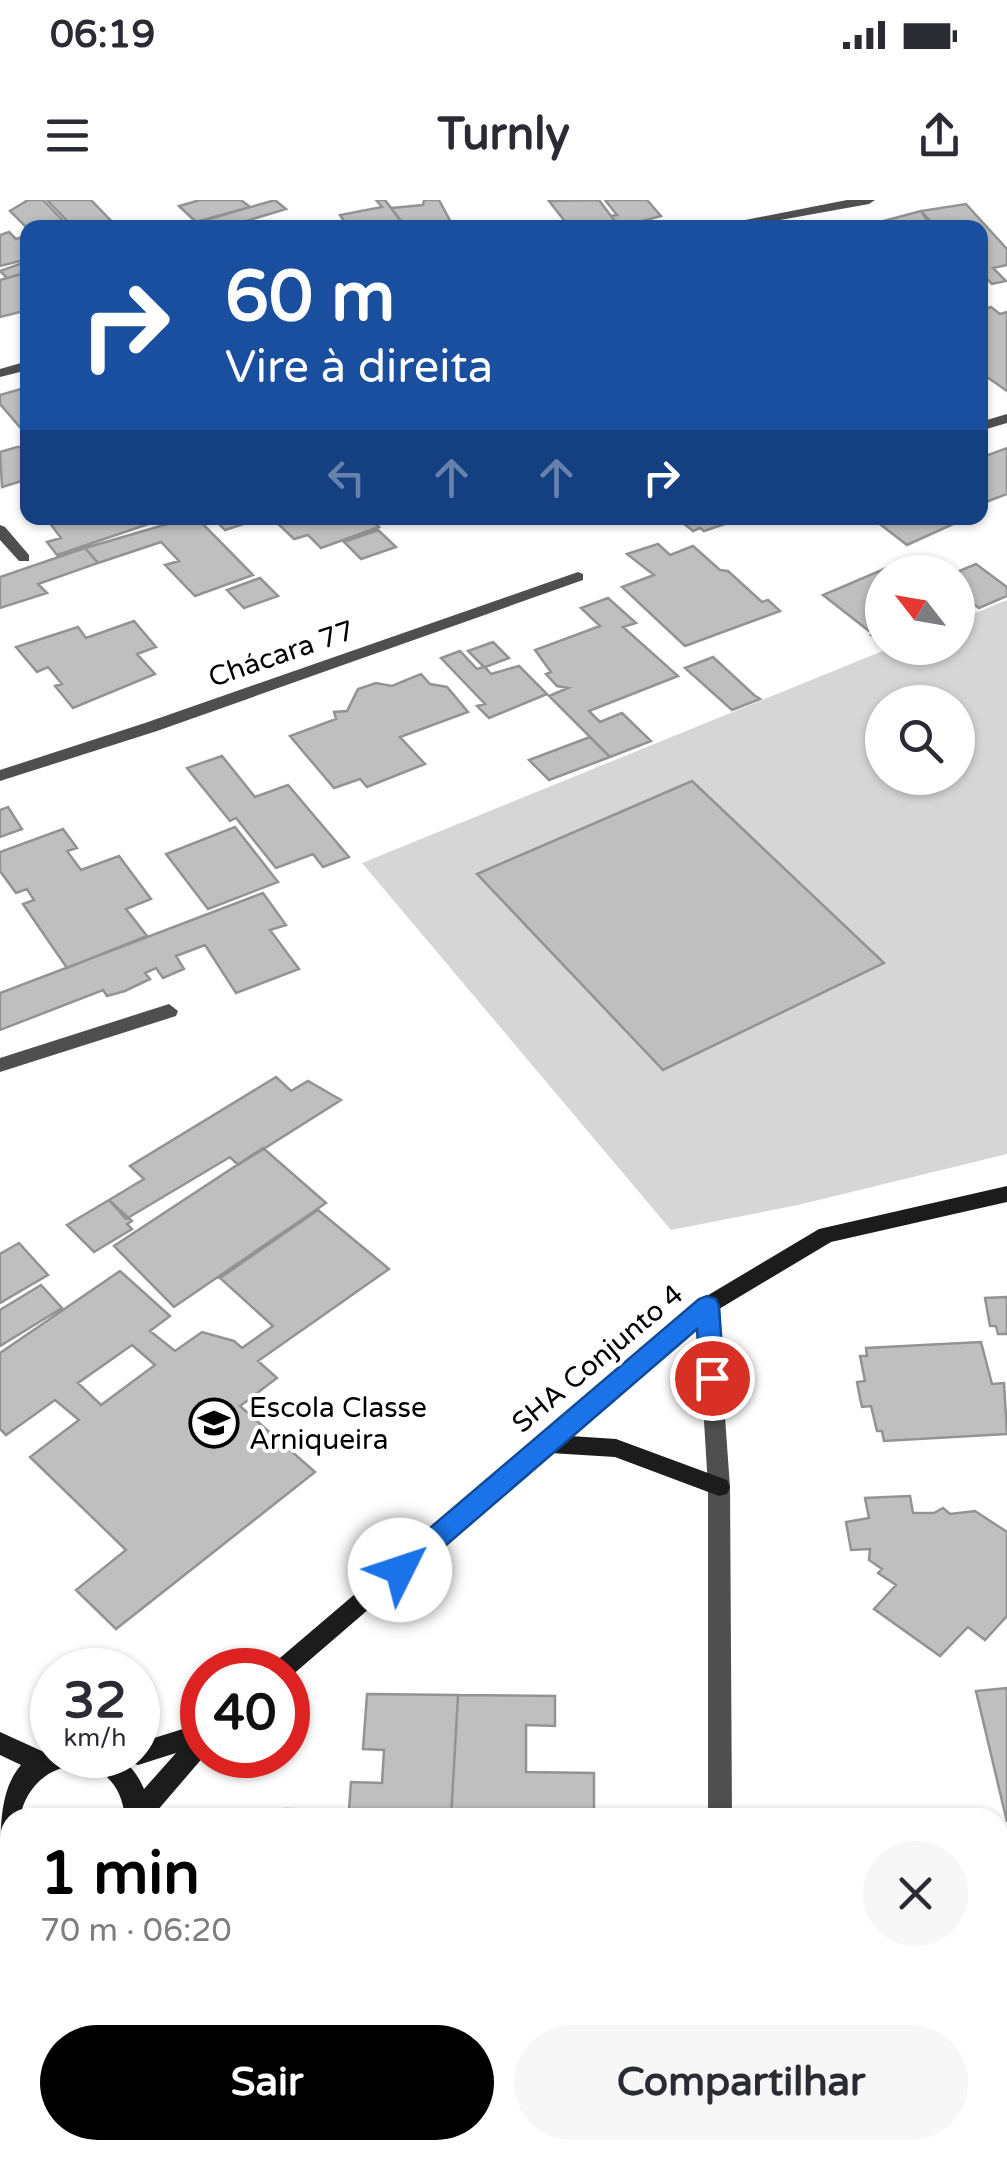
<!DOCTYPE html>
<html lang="pt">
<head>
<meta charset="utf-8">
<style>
	:root { --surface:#fff; --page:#f7f7f7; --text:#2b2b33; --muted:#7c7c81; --accent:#000 }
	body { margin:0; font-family:"Varela Round",sans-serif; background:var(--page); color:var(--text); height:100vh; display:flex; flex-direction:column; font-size:38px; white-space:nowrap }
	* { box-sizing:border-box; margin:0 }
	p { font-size:32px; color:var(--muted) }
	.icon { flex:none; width:55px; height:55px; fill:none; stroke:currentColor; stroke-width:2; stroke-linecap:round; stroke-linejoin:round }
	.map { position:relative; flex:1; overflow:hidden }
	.sheet { position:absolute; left:0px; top:1608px; width:1008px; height:352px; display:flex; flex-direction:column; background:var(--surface); border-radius:30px 30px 0 0; box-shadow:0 2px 8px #0004 }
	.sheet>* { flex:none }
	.guide { position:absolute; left:20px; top:20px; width:968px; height:305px; border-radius:20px; box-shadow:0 2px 8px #0004; background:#1a4fa0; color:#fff; overflow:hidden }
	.needle { width:65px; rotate:301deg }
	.tools { position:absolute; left:865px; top:355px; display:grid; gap:20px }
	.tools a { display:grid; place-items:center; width:110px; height:110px; border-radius:50%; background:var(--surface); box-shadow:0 2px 8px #0004; font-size:50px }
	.speed { position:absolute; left:30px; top:1448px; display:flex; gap:20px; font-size:50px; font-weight:700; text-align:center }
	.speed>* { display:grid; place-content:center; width:130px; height:130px; border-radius:50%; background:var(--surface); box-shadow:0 2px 8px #0004; line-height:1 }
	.speed small { font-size:25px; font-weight:400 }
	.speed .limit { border:15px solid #d22; background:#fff; color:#111 }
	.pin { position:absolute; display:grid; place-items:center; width:85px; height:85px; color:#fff; margin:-42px; border:5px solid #fff; border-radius:50%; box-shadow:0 2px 10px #0007 }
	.me { position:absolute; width:110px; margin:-55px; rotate:49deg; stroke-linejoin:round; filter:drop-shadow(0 0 8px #0008) }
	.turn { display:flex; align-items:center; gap:35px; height:210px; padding:0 40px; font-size:45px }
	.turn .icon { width:130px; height:130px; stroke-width:2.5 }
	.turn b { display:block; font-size:70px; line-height:85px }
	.lanes { display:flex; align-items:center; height:95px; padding:0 40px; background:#0003; justify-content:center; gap:50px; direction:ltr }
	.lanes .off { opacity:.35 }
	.round { display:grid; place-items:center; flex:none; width:105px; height:105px; border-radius:52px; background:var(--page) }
	.summary { display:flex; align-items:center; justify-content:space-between; height:170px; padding:0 40px }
	h1 { font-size:60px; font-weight:800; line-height:75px; color:var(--accent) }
	.cta { display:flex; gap:20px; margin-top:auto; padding:20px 40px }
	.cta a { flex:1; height:115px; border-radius:60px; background:var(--accent); color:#fff; font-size:40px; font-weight:800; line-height:115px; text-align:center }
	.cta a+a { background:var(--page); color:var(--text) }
	.status { display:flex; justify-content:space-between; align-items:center; height:70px; padding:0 50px; background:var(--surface); direction:ltr }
	.status svg { height:28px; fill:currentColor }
	header { display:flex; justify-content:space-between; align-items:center; height:130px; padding:0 40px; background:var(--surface); font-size:45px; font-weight:800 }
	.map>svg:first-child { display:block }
</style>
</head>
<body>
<div class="status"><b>06:19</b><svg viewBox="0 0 49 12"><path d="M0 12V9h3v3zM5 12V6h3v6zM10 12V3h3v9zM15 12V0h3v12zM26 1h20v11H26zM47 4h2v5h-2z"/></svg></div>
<header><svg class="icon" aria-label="menu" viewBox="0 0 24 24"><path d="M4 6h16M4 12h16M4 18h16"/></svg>Turnly<svg class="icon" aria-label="share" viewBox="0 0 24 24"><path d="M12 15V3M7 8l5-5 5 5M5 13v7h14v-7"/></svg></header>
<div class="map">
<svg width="1007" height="1958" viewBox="0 0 1007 1958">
	<rect width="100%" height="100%" fill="#fff"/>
	<!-- green -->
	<path fill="#d6d6d6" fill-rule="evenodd" d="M1007 400V954L798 1005 671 1030 362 663 890 448H958V420ZM882 502H958V578H882Z"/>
	<!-- building -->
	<path fill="#bfbfbf" stroke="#939393" stroke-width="2.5" fill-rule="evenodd" d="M28 0H43L70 28 28 29 10 11Z
		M47 0H91L118 28H74Z
		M200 0H241L250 7 196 22 179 6Z
		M275 0 286 9 223 28H178Z
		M376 0H385L406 28H349L340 15 382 7Z
		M424 0H439L454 28 405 26 391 8 423 5Z
		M599 0 620 28H570L549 1Z
		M605 0H647L661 16 620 27 611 16 617 15Z
		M966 4 1007 49V65L993 68 1006 81 992 84 980 72V28H937L921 11Z
		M921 11 932 28H885L880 22Z
		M9 32 16 39 28 35V59L0 66V35Z
		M28 61V72L7 78 0 71Z
		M28 72V110L0 117V80Z
		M991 107 1000 114 1007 112V191L980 172V111Z
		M28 187V232L25 233 0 204V195Z
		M17 247H28V279L2 287 0 252Z
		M1007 248V294L986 302 980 297V258Z
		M46 318H166L57 355 47 342 61 338Z
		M188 318H197L253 375 195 396 165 365 179 361 161 342 98 363 85 348Z
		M213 318H246L250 322 225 330Z
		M272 318H369L379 327 321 348 308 335 294 339Z
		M677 318H742L704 331 700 328 693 331Z
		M872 318H956L960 321 907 345Z
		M378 330 396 347 361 359 344 342Z
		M658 344 670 355 693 346 720 370 728 371 762 402 768 400 780 411 685 446 622 387 654 375 627 354Z
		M85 348 98 363 38 384 47 393 0 408V377Z
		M910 358 927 372H882V443L871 435 877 432 873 429 869 431 823 395Z
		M976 364 1007 387V396L979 408 958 392 957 372Z
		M260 378 278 396 244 408 227 390Z
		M608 398 636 423 623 427 678 476 589 511 600 522 622 513 651 541 610 557 549 496 568 488 557 486 546 474 551 472 535 450 600 426 581 408Z
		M134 421 156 447 137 454 155 474 73 508 55 486 62 484 48 467 37 472 16 447 78 427 86 438Z
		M493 442 509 458 485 467 491 474 519 466 547 494 489 518 477 506 485 504 441 458 460 451 477 469 484 467 468 451Z
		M713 457 754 495 760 499 732 510 685 468Z
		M421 474 430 484 447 487 468 512 400 537 425 564 367 587 360 579 334 588 290 536 336 519 334 512 347 511 358 489 376 483 392 486Z
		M590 537 610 557 549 580 529 560Z
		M222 556 255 597 288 585 349 657 323 667 313 654 276 668 236 618 230 621 187 568Z
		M692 581 884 763 663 870 477 674Z
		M8 607 22 629 0 637V610Z
		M235 627 278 682 208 709 166 654Z
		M63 629 77 648 67 651 81 670 119 656 151 699 126 709 147 736 67 768 23 704 34 700 27 689 16 693 0 671V652Z
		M263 693 286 725 270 730 299 769 236 793 205 745 176 756 184 769 163 778 156 768 145 773 150 779 125 791 107 796 103 790 0 830V793Z
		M276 877 291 891 308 881 341 900 238 965 230 957 126 1019 109 1000 144 979 130 966Z
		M263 948 326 1003 174 1107 114 1046Z
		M109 1000 132 1021 127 1024 132 1029 94 1052 67 1025Z
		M318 1010 389 1069 258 1161 277 1178 240 1206 315 1272 116 1429 76 1390 126 1350 30 1257 79 1220 55 1200 6 1235 0 1229V1153L120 1071 170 1116 150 1131 175 1151 202 1132 234 1141 242 1148 273 1126 220 1078ZM132 1145 155 1165 101 1205 78 1183Z
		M19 1043 48 1075 0 1103V1054Z
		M41 1085 62 1108 0 1146V1110Z
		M1007 1097V1134H998L996 1126H990L985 1098Z
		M981 1142 992 1184 1004 1183 1007 1234 884 1241 882 1231H877L871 1206 862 1207 860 1198 857 1182 865 1181 860 1156H867L866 1148Z
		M910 1296 913 1313H934L943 1308 950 1314 975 1311 1007 1332V1416L985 1440 968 1427 940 1456 874 1409 896 1385 878 1373 882 1369 869 1360 870 1349 851 1350 846 1322 869 1318 865 1298Z
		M1007 1488V1622L976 1491Z
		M367 1494 458 1495 451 1618H283L284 1609 349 1610 351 1582 382 1583 384 1550 363 1549Z
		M458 1495 555 1496V1526L526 1525V1572L594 1573V1618H451Z
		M1007 1687V1865H999L998 1688Z
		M998 1934H1007V1958H881L880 1950H998Z
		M35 1950H79L67 1958H39Z
		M281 1950H383V1958H281Z
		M606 1950H658V1958H471V1953L606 1954Z"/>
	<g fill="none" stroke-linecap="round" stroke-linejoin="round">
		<!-- lane -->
		<path fill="#4f4f4f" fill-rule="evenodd" d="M169 804 178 811 176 816 0 872V858Z"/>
		<!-- street -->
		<path fill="#4f4f4f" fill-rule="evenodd" d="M847 0H875L869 4 736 28H705Z
			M28 161V170L0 177V169Z
			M1007 214V223L980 231V222Z
			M0 325 5 327 29 355V361H19L0 340Z
			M578 372 583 374V380L157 531 0 581V570L145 523Z
			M707 1098 714 1100 717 1106 730 1287 732 1618H708V1287L697 1106 700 1100Z
			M707 1950H735V1958H707Z"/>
		<!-- secondary -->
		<path fill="#1c1c1c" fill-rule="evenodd" d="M1007 986V1002L831 1042 714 1112 570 1236 616 1239 727 1280 730 1287 727 1294 719 1296 615 1257 550 1253 290 1477 288 1479V1470H270L274 1463 700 1100 819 1029Z
			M202 1523V1555H205L151 1618H125C118 1543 31 1554 20 1618H10V1664L1 1660C0 1627 0 1589 21 1565L0 1555V1532L44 1552 52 1548V1555C95 1555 125 1544 144 1589L176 1553 138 1565 129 1562 126 1555H138V1543Z
			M10 1834V1870L0 1875V1839Z"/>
	</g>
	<!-- route -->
	<path fill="#1a73e8" stroke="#114b97" stroke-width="2.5" d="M707 1096 716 1099 719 1106 724 1178 721 1185H703L700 1178 697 1129 409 1377 400 1381 390 1377 386 1370 390 1362 699 1099Z"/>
	<!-- icons -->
	<defs>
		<g id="school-ring" transform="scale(2.5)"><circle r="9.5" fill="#fff" stroke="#000" stroke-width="1.5"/><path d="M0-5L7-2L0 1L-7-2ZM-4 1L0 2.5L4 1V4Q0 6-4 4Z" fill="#000"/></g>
	</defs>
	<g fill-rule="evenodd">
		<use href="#school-ring" x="214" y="1223"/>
	</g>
	<g text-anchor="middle" stroke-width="8" stroke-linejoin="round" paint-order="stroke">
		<!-- street labels -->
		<g font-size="28" fill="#000" stroke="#fff">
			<text transform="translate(281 453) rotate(-19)" y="10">Chácara 77</text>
			<text transform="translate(597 1158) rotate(-40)" y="10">SHA Conjunto 4</text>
		</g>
		<!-- poi labels -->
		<g font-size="28" fill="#000" stroke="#fff" text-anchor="start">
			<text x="249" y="1217">Escola Classe<tspan x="249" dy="32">Arniqueira</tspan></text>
		</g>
	</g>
</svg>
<div class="tools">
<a><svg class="needle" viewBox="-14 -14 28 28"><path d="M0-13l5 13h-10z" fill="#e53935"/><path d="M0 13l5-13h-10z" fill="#7c7c81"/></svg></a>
<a><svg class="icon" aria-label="search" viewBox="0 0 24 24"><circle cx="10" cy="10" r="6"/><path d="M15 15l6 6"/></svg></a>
</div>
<div class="speed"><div>32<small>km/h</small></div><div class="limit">40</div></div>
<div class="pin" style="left:712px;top:1178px;background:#d93025"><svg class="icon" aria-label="arrive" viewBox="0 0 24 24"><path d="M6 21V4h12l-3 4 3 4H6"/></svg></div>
<svg class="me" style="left:400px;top:1370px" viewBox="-20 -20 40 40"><circle r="19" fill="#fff"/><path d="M0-13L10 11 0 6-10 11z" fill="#1a73e8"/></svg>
<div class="guide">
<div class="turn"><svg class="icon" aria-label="right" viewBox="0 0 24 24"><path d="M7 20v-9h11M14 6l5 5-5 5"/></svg><div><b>60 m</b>Vire à direita</div></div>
<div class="lanes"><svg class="icon off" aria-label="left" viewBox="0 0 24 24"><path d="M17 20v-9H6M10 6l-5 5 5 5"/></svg><svg class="icon off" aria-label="ahead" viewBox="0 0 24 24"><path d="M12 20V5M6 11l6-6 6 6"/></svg><svg class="icon off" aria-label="ahead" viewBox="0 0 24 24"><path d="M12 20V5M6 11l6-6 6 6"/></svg><svg class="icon" aria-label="right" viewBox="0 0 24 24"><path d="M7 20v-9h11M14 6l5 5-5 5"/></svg></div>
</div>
<section class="sheet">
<div class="summary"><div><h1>1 min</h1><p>70 m · 06:20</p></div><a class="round"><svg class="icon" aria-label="close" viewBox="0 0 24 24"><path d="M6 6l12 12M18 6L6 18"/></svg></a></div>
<div class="cta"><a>Sair</a><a>Compartilhar</a></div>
</section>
</div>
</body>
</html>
